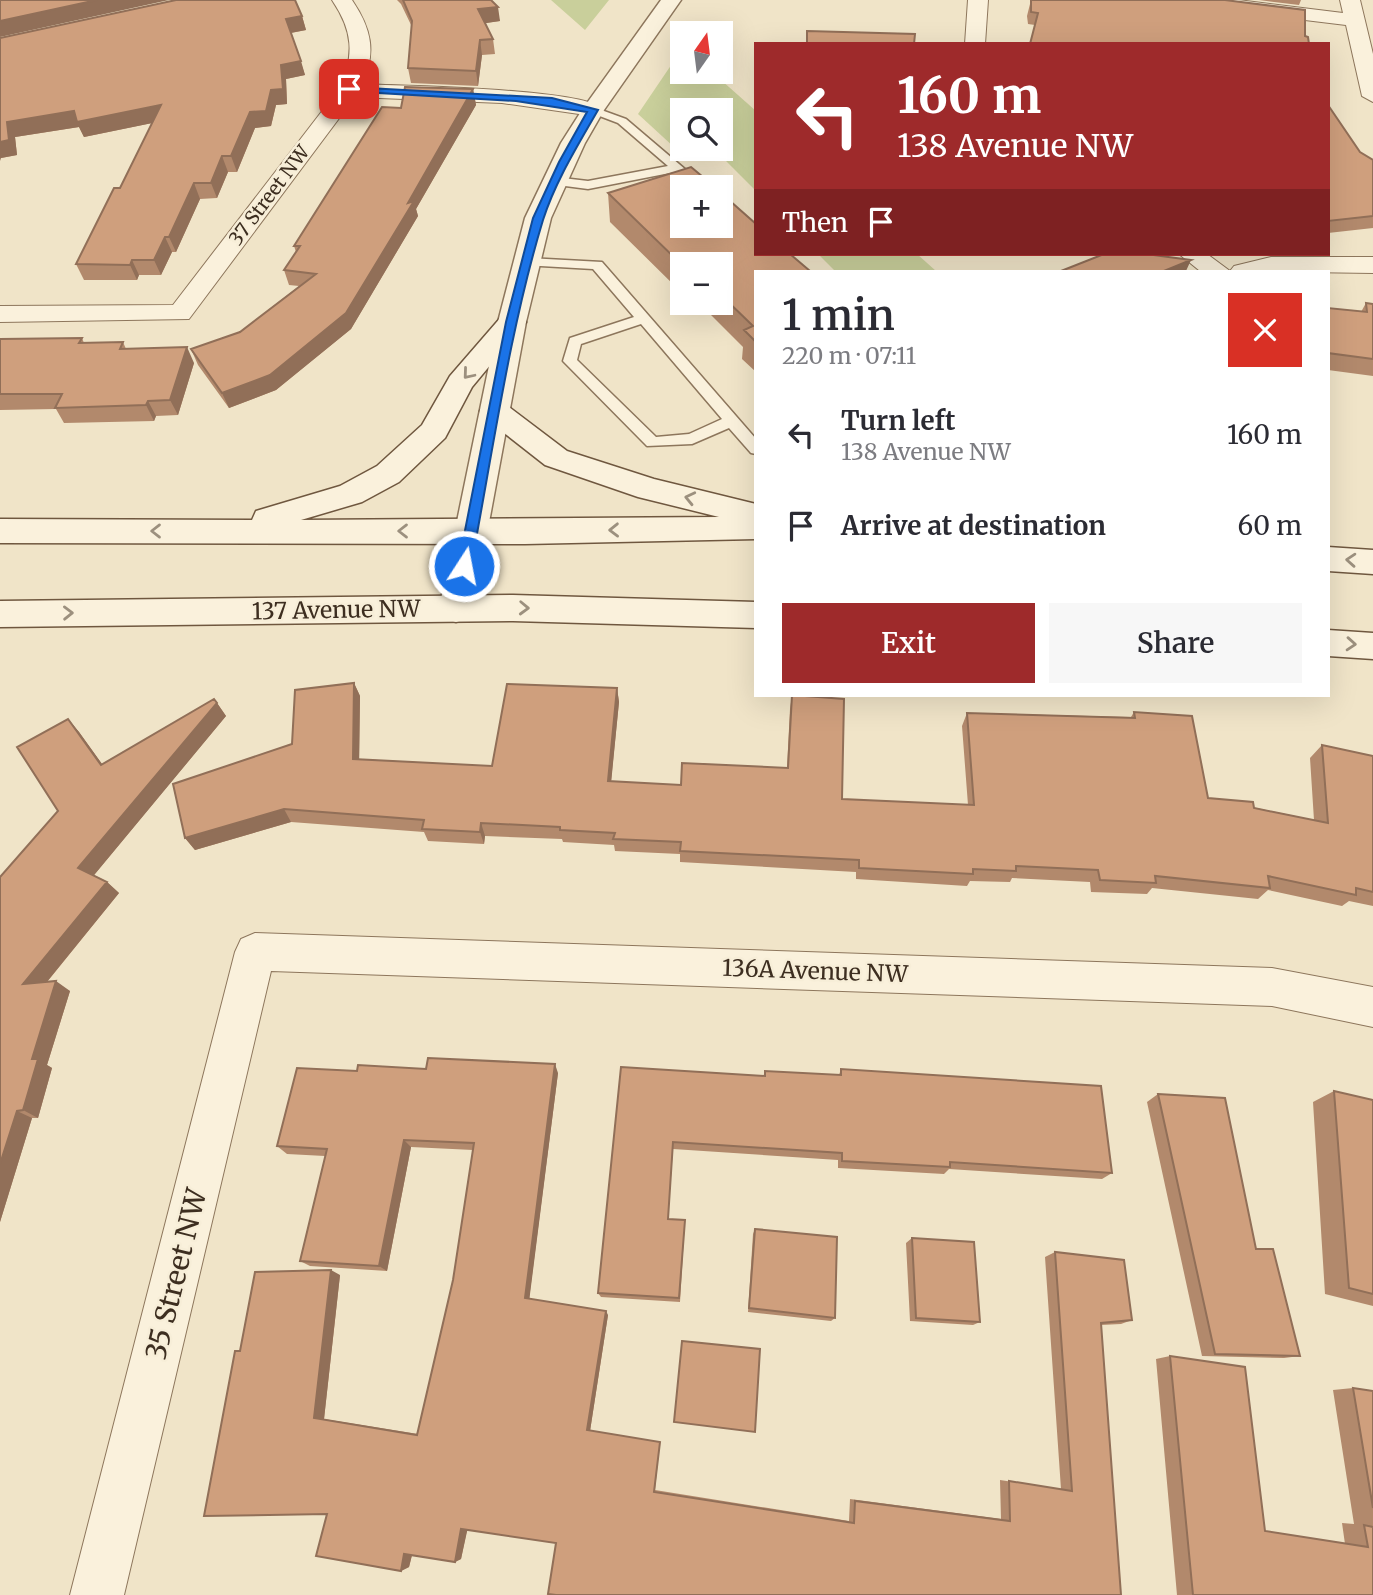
<!DOCTYPE html>
<html lang="en">
<head>
<meta charset="utf-8">
<style>
	:root { --surface:#fff; --page:#f7f7f7; --text:#2b2b33; --muted:#7c7c81; --accent:#9e2a2b }
	body { margin:0; font-family:Merriweather,serif; background:var(--page); color:var(--text); height:100vh; display:flex; flex-direction:column; font-size:26px; white-space:nowrap }
	* { box-sizing:border-box; margin:0 }
	p { font-size:23px; color:var(--muted) }
	.icon { flex:none; width:38px; height:38px; fill:none; stroke:currentColor; stroke-width:2; stroke-linecap:round; stroke-linejoin:round }
	.map { position:relative; flex:1; overflow:hidden }
	.sheet { position:absolute; left:754px; top:270px; width:576px; height:427px; display:flex; flex-direction:column; background:var(--surface); border-radius:0px; box-shadow:0 7px 28px #0002 }
	.sheet>* { flex:none }
	.guide { position:absolute; left:754px; top:42px; width:576px; height:214px; border-radius:0px; box-shadow:0 7px 28px #0002; background:#9e2a2b; color:#fff; overflow:hidden }
	.needle { width:46px; rotate:14deg }
	.fabs { position:absolute; left:670px; top:21px; display:grid; gap:14px }
	.fabs a { display:grid; place-items:center; width:63px; height:63px; border-radius:0px; background:var(--surface); box-shadow:0 7px 28px #0002; font-size:35px }
	.pin { position:absolute; display:grid; place-items:center; width:60px; height:60px; color:#fff; margin:-30px; border-radius:14px; box-shadow:0 4px 10px #0006 }
	.me { position:absolute; width:77px; margin:-38px; rotate:11deg; stroke-linejoin:round; filter:drop-shadow(0 0 5px #0008) }
	.turn { display:flex; align-items:center; gap:24px; height:147px; padding:0 28px; font-size:32px }
	.turn .icon { width:91px; height:91px; stroke-width:2.5 }
	.turn b { display:block; font-size:49px; line-height:60px }
	.then { display:flex; align-items:center; height:66px; padding:0 28px; background:#0003; gap:14px; font-size:26px }
	.round { display:grid; place-items:center; flex:none; width:74px; height:74px; border-radius:0px; background:var(--page) }
	.summary { display:flex; align-items:center; justify-content:space-between; height:119px; padding:0 28px }
	h1 { font-size:42px; font-weight:600; line-height:52px }
	.primary-button { display:flex; gap:14px; margin-top:auto; padding:14px 28px }
	.primary-button a { flex:1; height:80px; border-radius:0px; background:var(--accent); color:#fff; font-size:28px; font-weight:600; line-height:80px; text-align:center }
	.primary-button a+a { background:var(--page); color:var(--text) }
	ul { padding:0; list-style:none }
	li { display:flex; align-items:center; gap:21px; height:91px; padding:0 28px }
	li div { flex:1 }
	li b { display:block; font-size:26px }
	li em { font-style:normal }
	.map>svg:first-child { display:block }
</style>
</head>
<body>
<div class="map">
<svg width="1373" height="1595" viewBox="0 0 1373 1595">
	<rect width="100%" height="100%" fill="#f0e4c8"/>
	<!-- green -->
	<path fill="#c9cf9b" d="M551 0H609L585 30Z
		M682 49V72H712L756 111V191L714 149H721V110H682V147L675 148 638 114Z
		M818 254H917L936 271H835Z"/>
	<g fill="none" stroke-linecap="round" stroke-linejoin="round">
		<!-- service casing -->
		<g stroke="#8d765c" stroke-width="3">
			<path id="service" d="M593 107 626 119 706 187H693L675 172 588 189 550 184 548 181 554 177 588 181 668 166 618 123 589 112V108Z
				M528 258 602 262 756 439V454L751 453 729 428 692 444 647 446 563 361 570 338 634 317 593 269 523 265 521 262ZM641 324 722 419 689 434 656 437 577 360 581 344Z"/>
		</g>
		<!-- minor casing -->
		<g stroke="#8d765c" stroke-width="2">
			<path id="minor" d="M332 0H352C371 28 377 52 362 84 397 86 589 88 604 110L593 116 502 103 355 97 189 319 0 322V306L173 305 339 89C355 55 353 31 332 0Z
				M968 0H988L985 44H965Z
				M1181 0H1238L1343 13 1340 0H1360L1373 54V102L1362 96 1346 25 1191 6Z
				M1179 254H1207L1230 271H1200Z
				M1271 257H1373V273L1230 271 1234 266Z
				M255 933 1272 968 1373 987V1027L1272 1006 271 971 124 1595H70L235 952 241 939Z"/>
		</g>
		<!-- tertiary casing -->
		<g stroke="#8d765c" stroke-width="3">
			<path id="tertiary" d="M661 0H681L604 110 585 143 551 218 526 322 473 609 468 618 456 622 444 618 439 609 498 322 525 218 561 143 582 110Z"/>
		</g>
		<!-- secondary casing -->
		<g stroke="#6f573f" stroke-width="3">
			<path id="secondary" d="M512 314 522 316 526 322 472 387 445 438 399 482 362 502 301 520 719 517 638 497 545 465 485 418 480 411 485 404 495 401 505 404 567 451 654 479 756 504V539L525 544 0 543V519L252 520 256 511 340 486 377 466 422 425 450 376 502 316Z
				M1328 547 1373 550V574L1328 571Z
				M513 595 756 602V628L513 621 0 627V601Z
				M1328 630 1373 633V659L1328 656Z"/>
		</g>
		<!-- service -->
		<use href="#service" fill="#faf1dc" fill-rule="evenodd"/>
		<!-- minor -->
		<use href="#minor" fill="#faf1dc" fill-rule="evenodd"/>
		<!-- tertiary -->
		<use href="#tertiary" fill="#faf1dc" fill-rule="evenodd"/>
		<!-- secondary -->
		<use href="#secondary" fill="#faf1dc" fill-rule="evenodd"/>
	</g>
	<!-- wall -->
	<path fill="#b2896c" d="M397 0H491L500 21 485 23 493 39 495 54 482 55 478 86 411 83 408 68 412 27 401 4Z
		M1031 0H1225L1035 25 1028 24 1027 16Z
		M1259 0H1301L1299 5Z
		M302 16 306 30 291 33 305 75 286 79 287 104 276 105 271 126 255 128 237 172H228L217 198 200 199 176 252H172L161 275H139L137 280H84L76 264 120 188 152 123 84 137 79 127 15 137 17 155 1 158 0 38Z
		M473 89 476 105 416 209 418 216 351 329 276 390 229 408 198 365 191 349 240 332 299 286 289 285 284 270 296 252 294 246 401 108Z
		M1328 105 1360 152 1373 160V228L1328 233Z
		M608 193 756 271V372L742 359 743 347 699 303H721V264H682V293L610 222Z
		M1366 303 1373 304V376L1328 370V308L1361 312Z
		M82 338 84 343 123 342 126 349 194 363 178 415 156 416 154 421 64 423 56 409 0 410V339Z
		M354 683 360 696 359 759 492 766 617 688 619 702 611 781 681 785 787 768 790 709 792 695 842 799 968 805 962 726 967 713 1131 717 1134 712 1208 798 1314 820 1310 758 1322 745 1373 756V906L1349 901 1342 906 1268 890 1258 899 1152 888 1147 894 1091 892 1090 882 1012 878 1010 882 970 881 967 886 856 879V872L680 862V854L615 851 614 845 563 842 562 839 485 836 484 844 428 841 424 832 291 822 195 850 185 838 292 744Z
		M217 703 226 716 94 875 107 882 119 893 47 982 70 991 47 1065 52 1068 38 1118H32L0 1222V877L58 811 68 719 79 732 102 764Z
		M621 1067 764 1076 765 1071 839 1075 841 1069 1112 1173 1102 1179 949 1169 944 1174 838 1168V1160L673 1149 668 1219 685 1220 680 1302 601 1297 598 1293Z
		M426 1069 558 1073 529 1299 608 1315 590 1431 660 1442 655 1490 849 1521 850 1499 1001 1519 1000 1480 1061 1489 1045 1257 1055 1252 1132 1320 1121 1324 1101 1325 1121 1595 556 1543 467 1530 461 1559 455 1562 412 1555 409 1567 401 1571 327 1514 240 1351 340 1275 324 1419 418 1434 453 1280 473 1150 411 1147 387 1271 310 1266 300 1261 325 1156 287 1154 277 1146 357 1071Z
		M1334 1091 1373 1100V1306L1325 1294 1313 1102Z
		M1158 1094 1256 1249 1300 1356 1284 1358 1202 1356 1147 1102Z
		M755 1229 835 1318 831 1321 748 1312 753 1234Z
		M912 1238 980 1322 973 1325 910 1321 906 1243Z
		M1170 1356 1265 1531 1345 1544 1342 1523 1354 1524 1333 1390 1353 1388 1373 1391V1595H1177L1156 1359Z"/>
	<!-- shaded-wall -->
	<path fill="#916f58" d="M97 0H169L0 37V11Z
		M498 7 500 21 480 24 478 9Z
		M302 16 306 30 290 33 286 19Z
		M480 40 482 55 478 86 476 71Z
		M301 61 305 75 286 79 287 104 276 105 271 126 255 128 237 172 231 156 250 112 281 65Z
		M473 89 476 105 416 209 418 216 351 329 276 390 229 408 222 393 408 203Z
		M161 105 167 120 84 137 79 127 15 137 17 155 1 158 0 161V142L7 122 74 111Z
		M222 156 228 172 217 198 211 183Z
		M194 183 200 199 176 252 169 237Z
		M165 237 172 252 161 275 154 260Z
		M132 260 139 275 137 280 130 265Z
		M1191 260 1186 271H1164Z
		M687 262V264H682V293L681 264Z
		M187 347 194 363 178 415 170 400Z
		M148 401 156 416 154 421 146 405Z
		M354 683 360 696 359 772 353 759Z
		M617 688 619 702 610 794 608 781Z
		M217 703 226 716 90 880 78 868Z
		M68 719 79 732 112 778 101 765Z
		M284 809 291 822 195 850 185 838Z
		M481 823 485 836 484 844 480 832Z
		M107 882 119 893 37 994 23 984Z
		M56 981 70 991 47 1065 52 1068 38 1118 23 1110 32 1059Z
		M555 1064 558 1073 529 1302 525 1298Z
		M17 1111 32 1118 0 1222V1164Z
		M404 1140 411 1147 387 1271 379 1266Z
		M331 1270 340 1275 324 1419 314 1418Z
		M606 1311 608 1315 590 1431 587 1430Z
		M468 1527 461 1559 455 1562 461 1529Z
		M413 1551 409 1567 401 1571 404 1554Z"/>
	<!-- building -->
	<path fill="#cf9f7d" stroke="#916f58" stroke-width="2" d="M0 0H97L0 21Z
		M176 0H295L302 16 286 19 301 61 281 65 283 89 271 90 266 111 250 112 231 156H222L211 183H194L169 237H165L154 260H132L130 265 76 264 114 188H120L161 105 77 122 74 111 7 122 9 140 0 142V38Z
		M403 0H491L498 7 478 9 493 39 480 40 476 71 408 68 412 21Z
		M1031 0H1225L1305 10V36L1308 37 1309 44H1030L1038 13 1031 12Z
		M807 31 915 34 914 44H807Z
		M405 87 473 89 408 203 414 201 346 313 270 375 222 393 191 349 240 332 316 274 284 270 300 246H294L382 107 401 108Z
		M1328 105 1360 152 1373 160V216L1328 221Z
		M691 167 715 187H682V226H721V193L756 224V254H790L810 271H756V342L744 330 753 326 721 295V264H689L687 262 681 264 608 193Z
		M1104 254H1146L1191 260 1164 271H1061Z
		M1366 303 1373 304V359L1328 353V308L1367 312Z
		M82 338 79 343 123 342 120 349 187 347 170 400 148 401 146 405 55 408 62 394H0V339Z
		M354 683 353 759 492 766 507 684 617 688 608 781 681 785 682 763 788 768 792 695 844 699 842 799 974 805 967 713 1135 718 1134 712 1192 716 1208 798 1253 802 1254 808 1328 823 1322 745 1373 756V892L1356 888V895L1268 876 1270 888 1155 876 1156 883 1100 880 1098 870 1016 866V871L973 869V874L859 868V860L680 851 681 842 613 839 615 833 560 830V827L481 823 480 832 422 829 424 820 284 809 185 838 173 784 292 744 295 690Z
		M214 699 217 703 78 868 107 882 23 984 56 981 32 1059H38L23 1110 17 1111 0 1164V877L58 811 17 747 68 719 101 765Z
		M428 1058 555 1064 525 1298 606 1311 587 1430 660 1442 654 1492 854 1523 855 1501 1010 1521 1009 1481 1072 1491 1055 1252 1124 1260 1132 1320 1101 1323 1121 1595H556L548 1594 556 1543 461 1529 455 1562 404 1554 401 1571 316 1556 327 1514 204 1516 235 1351H240L255 1272 331 1270 314 1418 417 1435 453 1280 474 1143 404 1140 379 1266 300 1261 327 1149 277 1146 297 1068 357 1071 358 1065 426 1069Z
		M621 1067 765 1076V1071L841 1075V1069L1101 1086 1112 1173 950 1162V1167L842 1161V1153L673 1142 668 1219 685 1220 679 1298 598 1293Z
		M1334 1091 1373 1100V1294L1349 1288Z
		M1158 1094 1225 1098 1256 1249H1273L1300 1356 1215 1354Z
		M755 1229 837 1237 835 1318 749 1308Z
		M912 1238 974 1242 980 1322 916 1318Z
		M682 1341 760 1349 755 1432 674 1422Z
		M1170 1356 1245 1367 1265 1531 1368 1547 1364 1525 1373 1527V1595H1193Z
		M1353 1388 1373 1391V1508Z"/>
	<!-- one-way arrows -->
	<defs><path id="oneway-chevron" d="M-2-3.5L2.5 0L-2 3.5" fill="none" stroke-width="1.6" stroke-linecap="round" stroke-linejoin="round" transform="scale(1.75)"/></defs>
	<g stroke="#9c907e">
		<use href="#oneway-chevron" transform="translate(468 374) rotate(130)"/>
		<use href="#oneway-chevron" transform="translate(690 498) rotate(-167)"/>
		<use href="#oneway-chevron" transform="translate(614 530) rotate(179)"/>
		<use href="#oneway-chevron" transform="translate(156 531) rotate(-180)"/>
		<use href="#oneway-chevron" transform="translate(403 531) rotate(180)"/>
		<use href="#oneway-chevron" transform="translate(1351 560) rotate(-176)"/>
		<use href="#oneway-chevron" transform="translate(524 608) rotate(2)"/>
		<use href="#oneway-chevron" transform="translate(68 613) rotate(-1)"/>
		<use href="#oneway-chevron" transform="translate(1351 644) rotate(4)"/>
	</g>
	<!-- route -->
	<path fill="#1a73e8" stroke="#114b97" stroke-width="2" d="M349 87 552 98 598 110C578 145 555 182 543 220 509 332 493 451 471 566L464 571 458 566 506 322 533 218 559 162 587 112 516 101 346 91Z"/>
	<g text-anchor="middle" stroke-width="5" stroke-linejoin="round" paint-order="stroke">
		<!-- far-street labels -->
		<g font-size="19" fill="#3d2e20" stroke="#f7eed8">
			<text transform="translate(269 195) rotate(-53)" y="7">37 Street NW</text>
		</g>
		<!-- street labels -->
		<g font-size="23" fill="#3d2e20" stroke="#f7eed8">
			<text transform="translate(336 610) rotate(-1)" y="8">137 Avenue NW</text>
			<text transform="translate(815 971) rotate(2)" y="8">136A Avenue NW</text>
		</g>
		<!-- near-street labels -->
		<g font-size="28" fill="#3d2e20" stroke="#f7eed8">
			<text transform="translate(176 1274) rotate(-76)" y="10">35 Street NW</text>
		</g>
	</g>
</svg>
<div class="fabs">
<a><svg class="needle" viewBox="-14 -14 28 28"><path d="M0-13l5 13h-10z" fill="#e53935"/><path d="M0 13l5-13h-10z" fill="#7c7c81"/></svg></a>
<a><svg class="icon" aria-label="search" viewBox="0 0 24 24"><circle cx="10" cy="10" r="6"/><path d="M15 15l6 6"/></svg></a>
<a>+</a>
<a>−</a>
</div>
<div class="pin" style="left:349px;top:89px;background:#d93025"><svg class="icon" aria-label="arrive" viewBox="0 0 24 24"><path d="M6 21V4h12l-3 4 3 4H6"/></svg></div>
<svg class="me" style="left:464px;top:566px" viewBox="-20 -20 40 40"><circle r="17" fill="#1a73e8" stroke="#fff" stroke-width="3"/><path d="M0-11L8 9 0 5-8 9z" fill="#fff"/></svg>
<div class="guide">
<div class="turn"><svg class="icon" aria-label="left" viewBox="0 0 24 24"><path d="M17 20v-9H6M10 6l-5 5 5 5"/></svg><div><b>160 m</b>138 Avenue NW</div></div>
<div class="then">Then<svg class="icon" aria-label="arrive" viewBox="0 0 24 24"><path d="M6 21V4h12l-3 4 3 4H6"/></svg></div>
</div>
<section class="sheet">
<div class="summary"><div><h1>1 min</h1><p>220 m · 07:11</p></div><a class="round" style="background:#d93025;color:#fff"><svg class="icon" aria-label="close" viewBox="0 0 24 24"><path d="M6 6l12 12M18 6L6 18"/></svg></a></div>
<ul>
<li><svg class="icon" aria-label="left" viewBox="0 0 24 24"><path d="M17 20v-9H6M10 6l-5 5 5 5"/></svg><div><b>Turn left</b><p>138 Avenue NW</p></div><em>160 m</em></li>
<li><svg class="icon" aria-label="arrive" viewBox="0 0 24 24"><path d="M6 21V4h12l-3 4 3 4H6"/></svg><div><b>Arrive at destination</b></div><em>60 m</em></li>
</ul>
<div class="primary-button"><a>Exit</a><a>Share</a></div>
</section>
</div>
</body>
</html>
